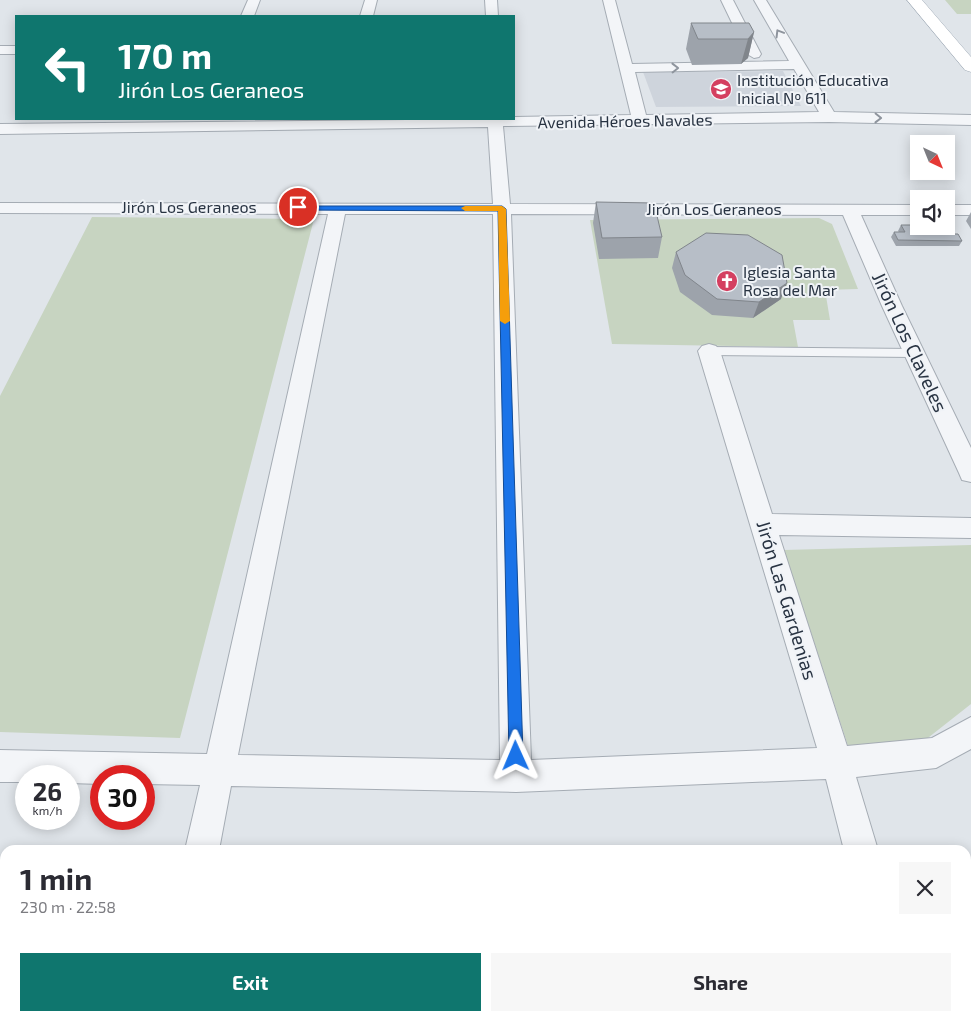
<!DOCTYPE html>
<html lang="en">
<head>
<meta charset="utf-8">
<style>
	:root { --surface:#fff; --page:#f7f7f7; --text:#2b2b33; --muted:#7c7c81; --accent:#0f766e }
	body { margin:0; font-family:"Exo 2",sans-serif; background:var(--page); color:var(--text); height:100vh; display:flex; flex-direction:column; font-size:19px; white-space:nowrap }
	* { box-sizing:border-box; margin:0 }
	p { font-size:16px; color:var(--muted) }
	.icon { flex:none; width:28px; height:28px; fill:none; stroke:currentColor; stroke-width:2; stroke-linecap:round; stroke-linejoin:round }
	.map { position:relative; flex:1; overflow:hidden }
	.sheet { position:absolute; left:0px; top:845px; width:971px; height:176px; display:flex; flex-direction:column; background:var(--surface); border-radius:15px 15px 0 0; box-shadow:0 2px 12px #0003 }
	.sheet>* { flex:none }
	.banner { position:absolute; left:15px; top:15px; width:500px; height:105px; border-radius:0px; box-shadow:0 2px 12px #0003; background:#0f766e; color:#fff; overflow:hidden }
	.needle { width:32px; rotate:137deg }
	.tools { position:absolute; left:910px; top:135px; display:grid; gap:10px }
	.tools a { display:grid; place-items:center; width:45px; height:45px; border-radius:0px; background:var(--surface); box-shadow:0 2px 12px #0003; font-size:25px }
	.speed { position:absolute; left:15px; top:765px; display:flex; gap:10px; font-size:25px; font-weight:700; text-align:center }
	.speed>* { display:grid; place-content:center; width:65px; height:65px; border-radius:50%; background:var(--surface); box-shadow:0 2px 12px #0003; line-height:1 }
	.speed small { font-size:12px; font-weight:400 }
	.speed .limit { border:8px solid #d22; background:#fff; color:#111 }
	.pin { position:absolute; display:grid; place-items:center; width:42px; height:42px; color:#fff; margin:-21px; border:2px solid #fff; border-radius:50%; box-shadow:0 1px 5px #0007 }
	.me { position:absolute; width:55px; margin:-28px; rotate:359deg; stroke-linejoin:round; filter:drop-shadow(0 0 4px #0008) }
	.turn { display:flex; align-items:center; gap:18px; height:105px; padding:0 20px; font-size:22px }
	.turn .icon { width:65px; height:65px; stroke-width:2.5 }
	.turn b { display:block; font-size:35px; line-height:42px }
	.round { display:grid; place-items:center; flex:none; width:52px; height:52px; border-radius:0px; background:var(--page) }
	.head { display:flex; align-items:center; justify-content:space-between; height:85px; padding:0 20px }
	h1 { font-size:30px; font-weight:700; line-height:38px }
	.cta { display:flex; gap:10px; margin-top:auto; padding:10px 20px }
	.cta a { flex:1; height:58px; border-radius:0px; background:var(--accent); color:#fff; font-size:20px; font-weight:700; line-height:58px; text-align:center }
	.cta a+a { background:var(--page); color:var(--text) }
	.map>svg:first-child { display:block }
</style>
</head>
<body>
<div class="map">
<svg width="971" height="1021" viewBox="0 0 971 1021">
	<rect width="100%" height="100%" fill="#e0e5ea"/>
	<!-- built -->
	<path fill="#ced4dc" d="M783 71 801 106 656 107 643 72Z"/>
	<!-- green -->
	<path fill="#c7d4c1" d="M945 0H971V14H957Z
		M92 217 314 219 180 738 0 732V396Z
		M819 218 832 224 858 289 825 290 830 320H793L798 347 612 344 590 220Z
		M971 545V704L924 741 849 749 784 550Z"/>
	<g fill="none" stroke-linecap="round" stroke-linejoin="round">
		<!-- lane casing -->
		<g stroke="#a5acb4" stroke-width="2">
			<path id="lane" d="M709 347 913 349 918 353 913 357 709 355 704 351Z"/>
		</g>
		<!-- street casing -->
		<g stroke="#a5acb4" stroke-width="2">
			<path id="street" d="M248 0H260L254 16H241Z
				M365 0H377L373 16H360Z
				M485 0H497L498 16H486Z
				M603 0H615L632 64 789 61 754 0H766L834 112 971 115V125L829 122 503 126 510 204 919 205V215H861L902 306 971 448V482L962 480 959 473 882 306 843 215 511 214 531 760 817 748 698 351 702 346 709 344 716 346 720 351 772 514 971 518V538L779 535 847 746 932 738 971 717V749L936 768 856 777 878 850H844L826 779 516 792 231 786 219 850H185L200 785 144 784V776H101V784L69 783V776H26V782H0V750L207 754 328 214 0 213V203L493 204 488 127 0 134V124L514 119V117L631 115ZM794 69 819 112 646 115 635 72ZM345 214H493L500 760 238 755Z
				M721 0H733L761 54 759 57 754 58 747 54Z
				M0 46H16V54H0Z
				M946 205H971V215H946Z
				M147 1016H185L184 1021H146Z
				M888 1016H926L927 1021H889Z"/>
		</g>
		<!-- primary casing -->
		<g stroke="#9faab6" stroke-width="1">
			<path id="primary" d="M907 0H922L971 57V72L965 70Z"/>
		</g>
		<!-- lane -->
		<use href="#lane" fill="#f3f5f8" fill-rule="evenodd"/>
		<!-- street -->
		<use href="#street" fill="#f3f5f8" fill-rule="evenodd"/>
		<!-- primary -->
		<use href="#primary" fill="#fff" fill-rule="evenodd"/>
	</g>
	<!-- wall -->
	<path fill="#9da3ab" d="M691 23 754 32 748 58 741 64 692 65 686 49Z
		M596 202 662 237 658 258 599 259 593 223Z
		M971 212V229L966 221Z
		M901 225 952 234 962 241 959 246H896L891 237 894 232H899L898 231Z
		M676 252 781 299 753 318 712 315 680 292 672 268Z"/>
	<!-- shaded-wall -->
	<path fill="#80858b" d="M754 32 748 58 741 64 748 39Z
		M787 283 781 299 753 318 759 302Z"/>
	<!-- building -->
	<path fill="#b7bec7" stroke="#80858b" d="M691 23H749L754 32 748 39H698Z
		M596 202 654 203 662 237 602 238Z
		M901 225H919V226H946L947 225 952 234H958L962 241 898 240 894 232H905Z
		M706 233 748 235 782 255 787 283 759 302 717 299 685 275 676 252Z"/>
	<!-- one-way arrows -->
	<defs><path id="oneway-chevron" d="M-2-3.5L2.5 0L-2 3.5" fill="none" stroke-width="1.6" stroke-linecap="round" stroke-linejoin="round" transform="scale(1.25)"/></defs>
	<g stroke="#8e949d">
		<use href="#oneway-chevron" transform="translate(779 33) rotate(-121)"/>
		<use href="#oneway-chevron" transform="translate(675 68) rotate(-1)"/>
		<use href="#oneway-chevron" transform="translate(878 118) rotate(1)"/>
	</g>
	<!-- route -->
	<path fill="#1a73e8" stroke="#114b97" d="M295 206H502L506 209 523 756 521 761 516 763 511 761 509 756 498 211 298 210 294 207Z"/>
	<!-- slow -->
	<path fill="#f59e0b" d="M502 206 506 209 510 321 505 324 500 321 498 211H465L461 208 465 206Z"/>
	<!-- icons -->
	<defs>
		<g id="school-disc" transform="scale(1.125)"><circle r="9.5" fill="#d43f60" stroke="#f0f3f7"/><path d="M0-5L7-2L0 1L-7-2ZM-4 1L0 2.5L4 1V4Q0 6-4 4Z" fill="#fff"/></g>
		<g id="church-disc" transform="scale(1.125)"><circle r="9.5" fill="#d43f60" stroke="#f0f3f7"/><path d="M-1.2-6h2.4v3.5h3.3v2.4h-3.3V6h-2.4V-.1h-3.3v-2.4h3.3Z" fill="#fff"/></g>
	</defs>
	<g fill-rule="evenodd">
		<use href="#school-disc" x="721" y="89"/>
		<use href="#church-disc" x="727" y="281"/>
	</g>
	<g text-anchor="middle" stroke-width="4" stroke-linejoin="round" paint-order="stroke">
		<!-- far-poi labels -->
		<g font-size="16" fill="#283342" stroke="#f0f3f7" text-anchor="start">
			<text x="737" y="86">Institución Educativa<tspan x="737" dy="18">Inicial Nº 611</tspan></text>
			<text x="743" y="278">Iglesia Santa<tspan x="743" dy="18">Rosa del Mar</tspan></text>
		</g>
		<!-- far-street labels -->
		<g font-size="16" fill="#283342" stroke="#f0f3f7">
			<text transform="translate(625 121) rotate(-1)" y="6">Avenida Héroes Navales</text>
			<text x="189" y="213">Jirón Los Geraneos</text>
			<text x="714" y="215">Jirón Los Geraneos</text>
		</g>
		<!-- street labels -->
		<g font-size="19" fill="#283342" stroke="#f0f3f7">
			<text transform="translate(910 342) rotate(65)" y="7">Jirón Los Claveles</text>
			<text transform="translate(787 600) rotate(73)" y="7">Jirón Las Gardenias</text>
		</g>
	</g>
</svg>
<div class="tools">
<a><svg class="needle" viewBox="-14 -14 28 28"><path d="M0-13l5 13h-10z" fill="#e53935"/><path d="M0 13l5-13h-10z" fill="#7c7c81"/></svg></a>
<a><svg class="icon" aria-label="sound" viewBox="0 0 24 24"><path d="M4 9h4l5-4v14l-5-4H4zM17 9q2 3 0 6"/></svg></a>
</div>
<div class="speed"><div>26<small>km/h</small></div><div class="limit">30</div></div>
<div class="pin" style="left:298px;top:207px;background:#d93025"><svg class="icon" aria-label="arrive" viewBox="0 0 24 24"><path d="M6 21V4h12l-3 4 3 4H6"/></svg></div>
<svg class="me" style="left:516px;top:756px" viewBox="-20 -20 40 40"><path d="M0-17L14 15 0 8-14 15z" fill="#1a73e8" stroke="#fff" stroke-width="4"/></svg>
<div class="banner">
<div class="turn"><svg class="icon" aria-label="left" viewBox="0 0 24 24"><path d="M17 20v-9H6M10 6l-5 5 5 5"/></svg><div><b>170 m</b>Jirón Los Geraneos</div></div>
</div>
<section class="sheet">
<div class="head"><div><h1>1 min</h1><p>230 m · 22:58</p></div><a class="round"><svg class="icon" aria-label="close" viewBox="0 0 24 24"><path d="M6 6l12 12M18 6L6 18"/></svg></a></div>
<div class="cta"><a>Exit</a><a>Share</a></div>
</section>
</div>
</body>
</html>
